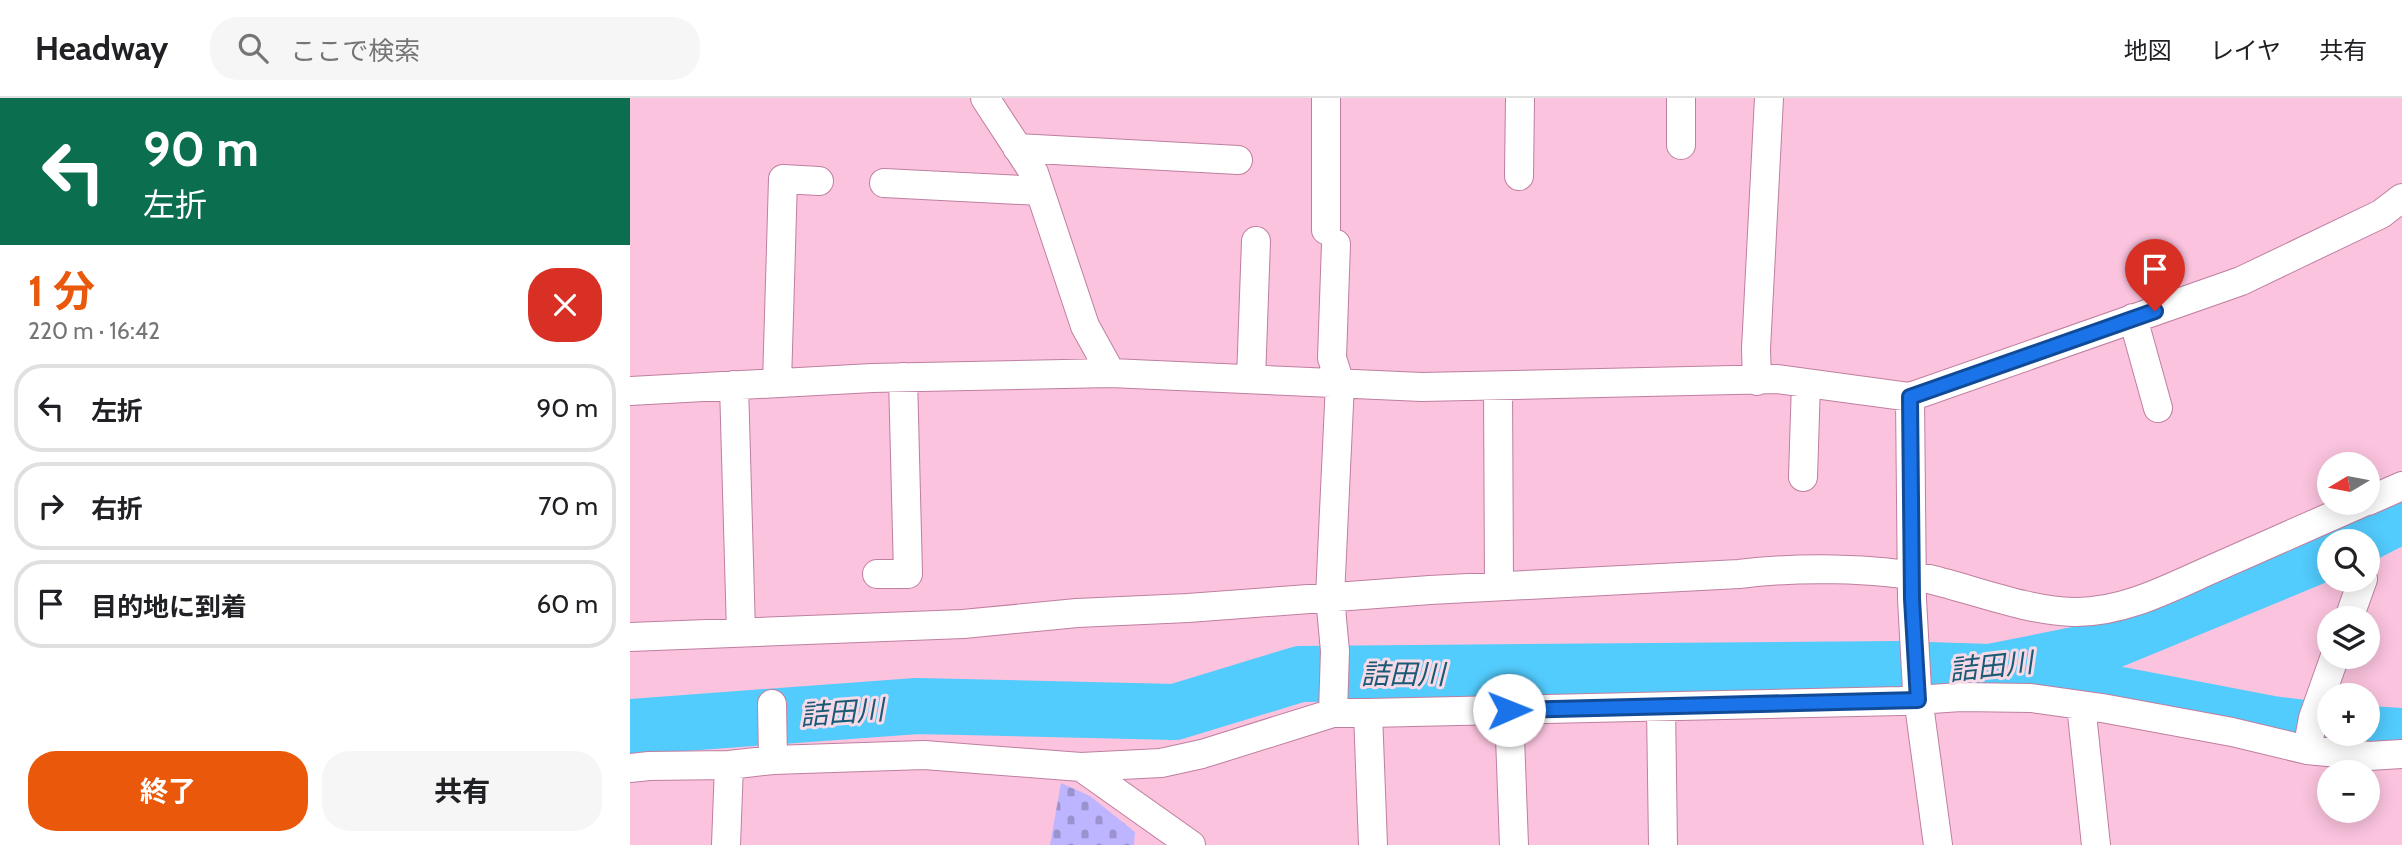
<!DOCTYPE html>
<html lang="ja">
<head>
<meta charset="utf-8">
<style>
	:root { --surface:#fff; --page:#f6f6f6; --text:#202124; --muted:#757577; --line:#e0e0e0; --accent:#ea580c }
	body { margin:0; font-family:Cabin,"Noto Sans JP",sans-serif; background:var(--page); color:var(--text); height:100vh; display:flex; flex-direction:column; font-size:26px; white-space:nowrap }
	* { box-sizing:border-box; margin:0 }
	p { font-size:23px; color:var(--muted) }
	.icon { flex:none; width:38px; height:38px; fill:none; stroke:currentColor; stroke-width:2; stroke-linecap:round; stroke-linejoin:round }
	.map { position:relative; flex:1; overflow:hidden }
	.sheet { display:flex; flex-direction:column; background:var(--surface); width:630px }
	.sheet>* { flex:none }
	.hud { background:#0b6e4f; color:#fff; overflow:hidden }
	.needle { width:46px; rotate:260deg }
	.tools { position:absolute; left:1687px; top:354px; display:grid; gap:14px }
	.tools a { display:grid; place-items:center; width:63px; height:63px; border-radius:50%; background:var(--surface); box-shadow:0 4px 18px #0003; font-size:35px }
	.pin { position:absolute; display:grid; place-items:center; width:60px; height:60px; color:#fff; margin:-72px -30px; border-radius:50% 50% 50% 0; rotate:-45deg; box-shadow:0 0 7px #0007 }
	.pin .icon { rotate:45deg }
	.me { position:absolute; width:77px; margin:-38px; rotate:89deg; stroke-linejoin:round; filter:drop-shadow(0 0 5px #0008) }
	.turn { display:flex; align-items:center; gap:24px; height:147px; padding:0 28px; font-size:32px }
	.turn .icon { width:91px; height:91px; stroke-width:2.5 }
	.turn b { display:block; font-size:49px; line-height:60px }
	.round { display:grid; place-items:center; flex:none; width:74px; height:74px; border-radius:28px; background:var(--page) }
	.head { display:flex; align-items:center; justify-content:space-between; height:119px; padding:0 28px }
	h1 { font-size:42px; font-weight:700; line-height:52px; color:var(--accent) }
	.primary-button { display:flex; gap:14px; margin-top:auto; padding:14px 28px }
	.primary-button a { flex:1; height:80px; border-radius:28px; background:var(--accent); color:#fff; font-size:28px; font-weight:700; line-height:80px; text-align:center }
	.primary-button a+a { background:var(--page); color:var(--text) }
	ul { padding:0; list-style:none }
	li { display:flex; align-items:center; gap:21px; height:88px; margin:0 14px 10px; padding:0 14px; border:4px solid var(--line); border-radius:28px }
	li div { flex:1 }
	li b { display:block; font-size:26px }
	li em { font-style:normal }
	header { display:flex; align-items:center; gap:42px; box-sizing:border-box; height:98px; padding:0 35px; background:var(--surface); border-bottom:2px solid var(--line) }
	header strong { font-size:33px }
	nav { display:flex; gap:38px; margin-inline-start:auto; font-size:24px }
	.search { width:490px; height:63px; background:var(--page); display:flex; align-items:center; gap:18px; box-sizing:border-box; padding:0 24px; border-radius:28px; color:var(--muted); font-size:26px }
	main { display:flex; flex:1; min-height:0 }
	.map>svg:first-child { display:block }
</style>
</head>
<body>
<header>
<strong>Headway</strong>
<div class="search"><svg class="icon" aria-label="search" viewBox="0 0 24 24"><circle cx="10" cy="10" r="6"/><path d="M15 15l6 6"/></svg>ここで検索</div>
<nav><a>地図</a><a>レイヤ</a><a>共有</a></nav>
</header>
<main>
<section class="sheet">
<div class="hud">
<div class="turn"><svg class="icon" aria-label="left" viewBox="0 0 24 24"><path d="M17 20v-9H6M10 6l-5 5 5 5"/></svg><div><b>90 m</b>左折</div></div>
</div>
<div class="head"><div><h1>1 分</h1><p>220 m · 16:42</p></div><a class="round" style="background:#d93025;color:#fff"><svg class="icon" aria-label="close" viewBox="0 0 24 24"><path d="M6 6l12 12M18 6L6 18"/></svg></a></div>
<ul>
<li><svg class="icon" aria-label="left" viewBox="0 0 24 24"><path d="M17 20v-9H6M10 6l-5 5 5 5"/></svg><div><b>左折</b></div><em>90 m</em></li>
<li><svg class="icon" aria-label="right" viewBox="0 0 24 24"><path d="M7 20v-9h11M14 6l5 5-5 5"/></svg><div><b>右折</b></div><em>70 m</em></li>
<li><svg class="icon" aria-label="arrive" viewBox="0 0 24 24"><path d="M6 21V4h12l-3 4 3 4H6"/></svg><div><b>目的地に到着</b></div><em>60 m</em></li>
</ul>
<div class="primary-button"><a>終了</a><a>共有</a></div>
</section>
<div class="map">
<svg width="1772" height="747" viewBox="0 0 1772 747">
	<defs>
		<pattern id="cemetery-stones" width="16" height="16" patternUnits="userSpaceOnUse" patternTransform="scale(1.75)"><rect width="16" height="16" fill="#bdb5ff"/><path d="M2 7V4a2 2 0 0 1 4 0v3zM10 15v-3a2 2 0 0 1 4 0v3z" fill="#9b93cf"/></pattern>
	</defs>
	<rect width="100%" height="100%" fill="#fbc3de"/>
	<!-- cemetery -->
	<path fill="url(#cemetery-stones)" d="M431 685 460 698 505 734 504 747H420Z"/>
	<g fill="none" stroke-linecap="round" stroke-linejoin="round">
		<!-- river -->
		<path stroke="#52cbfd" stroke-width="56" d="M1721 443 1772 417
			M1391 578 1642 626 1699 633
			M0 629 287 608 545 614 670 576 1267 571 1360 574 1450 556 1699 453
			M1722 635 1772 638"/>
		<!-- street casing -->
		<g stroke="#bf7f9f" stroke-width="30">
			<path id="street" d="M355 0 404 75 455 228 481 275
				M1051 47V0
				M387 50 608 62
				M889 78 890 0
				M254 85 410 93
				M696 132V0
				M1503 220 1528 310
				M621 281 626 143
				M1127 283 1126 251 1139 0
				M147 285 153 81 189 83
				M104 287 111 534
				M868 288 869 488
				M0 293 242 280 481 275 792 289 1148 281 1280 299 1611 183 1751 116 1772 100
				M1280 299 1282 501 1287 592 1308 747
				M1173 379 1176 285
				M1738 403 1772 388
				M247 476H278L273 279
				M1719 520 1733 481
				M0 539 333 526 447 515 558 510 800 492 1109 476C1165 469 1245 469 1299 481 1345 492 1397 513 1444 514 1495 515 1543 488 1589 468 1637 447 1686 425 1734 404
				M142 606 143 662
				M1451 607 1466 747
				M1031 609 1033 747
				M879 612 884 747
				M703 615 705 553 700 499 710 285 702 260 706 146
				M1677 652 1683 620 1705 558
				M451 669 561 747
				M0 670 19 668 99 667 143 662 294 657 451 669 531 665 572 656 703 615H738
				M96 747 99 667
				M743 747 738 615 1271 603 1331 599 1401 600 1472 610 1602 634 1677 652 1739 658 1772 656"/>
		</g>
		<!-- street -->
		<use href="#street" stroke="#fff" stroke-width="28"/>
	</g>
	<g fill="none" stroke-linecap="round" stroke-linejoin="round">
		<!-- route casing -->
		<g stroke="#114b97" stroke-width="18">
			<path id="route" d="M879 612 1288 602 1282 501 1280 299 1525 213"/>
		</g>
		<!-- route -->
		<use href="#route" stroke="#1a73e8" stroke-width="12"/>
	</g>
	<g text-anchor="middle" stroke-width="6" stroke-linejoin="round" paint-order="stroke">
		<!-- water labels -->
		<g font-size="28" font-style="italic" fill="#195a74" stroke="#f7dae7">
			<text transform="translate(1361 568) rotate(-6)" y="10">詰田川</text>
			<text x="773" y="586">詰田川</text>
			<text transform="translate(212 614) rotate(-4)" y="10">詰田川</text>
		</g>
	</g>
</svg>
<div class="tools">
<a><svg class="needle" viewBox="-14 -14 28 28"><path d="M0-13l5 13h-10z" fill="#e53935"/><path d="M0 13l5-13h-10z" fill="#757577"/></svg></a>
<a><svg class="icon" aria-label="search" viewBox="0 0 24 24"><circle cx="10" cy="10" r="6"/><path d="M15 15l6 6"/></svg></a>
<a><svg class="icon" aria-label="layers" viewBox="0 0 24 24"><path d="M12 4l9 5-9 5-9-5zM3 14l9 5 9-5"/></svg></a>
<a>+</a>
<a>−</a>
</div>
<div class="pin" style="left:1525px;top:213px;background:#d93025"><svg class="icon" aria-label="arrive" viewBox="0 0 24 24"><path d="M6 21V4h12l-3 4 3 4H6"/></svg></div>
<svg class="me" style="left:879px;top:612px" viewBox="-20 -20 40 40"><circle r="19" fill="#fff"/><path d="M0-13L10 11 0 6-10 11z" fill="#1a73e8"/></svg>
</div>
</main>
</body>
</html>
